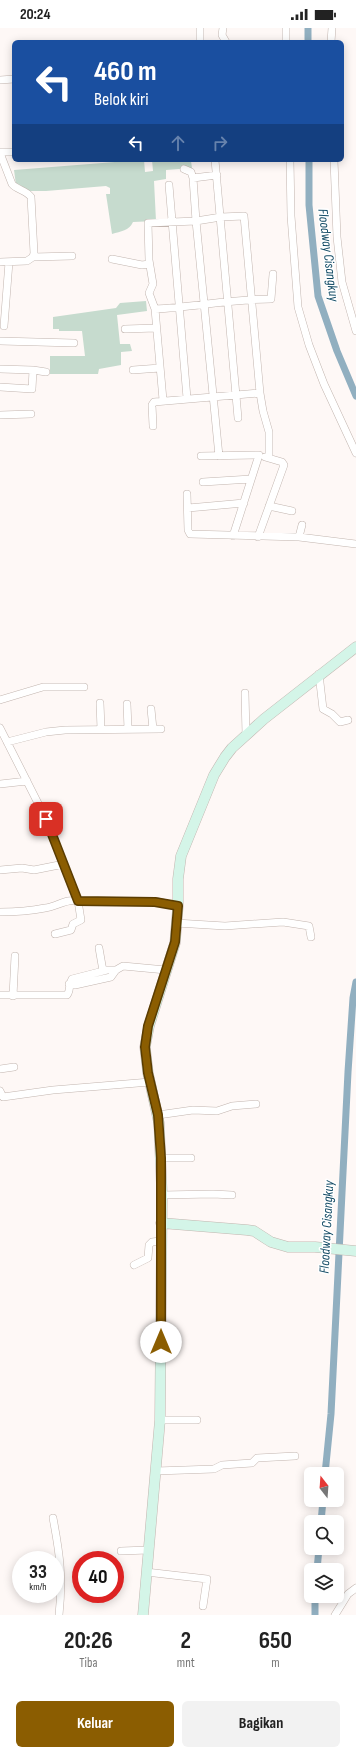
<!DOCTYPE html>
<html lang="id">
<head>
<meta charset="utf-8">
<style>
	:root { --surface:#fff; --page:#f2f2f2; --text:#222; --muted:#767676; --accent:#8b5d01 }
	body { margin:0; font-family:"Sofia Sans Condensed",sans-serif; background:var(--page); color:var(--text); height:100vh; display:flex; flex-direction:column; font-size:15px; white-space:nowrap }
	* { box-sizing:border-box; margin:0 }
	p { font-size:13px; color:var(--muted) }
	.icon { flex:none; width:22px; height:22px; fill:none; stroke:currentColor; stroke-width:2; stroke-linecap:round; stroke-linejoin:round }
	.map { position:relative; height:1587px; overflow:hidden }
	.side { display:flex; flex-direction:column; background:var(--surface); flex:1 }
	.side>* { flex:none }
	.banner { position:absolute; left:12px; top:12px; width:332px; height:122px; border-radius:6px; box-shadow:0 2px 10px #0003; background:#1a4fa0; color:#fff; overflow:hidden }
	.needle { width:26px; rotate:343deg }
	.tools { position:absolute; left:304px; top:1439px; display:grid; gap:8px }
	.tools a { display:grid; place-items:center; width:40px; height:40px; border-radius:6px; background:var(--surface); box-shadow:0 2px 10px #0003; font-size:20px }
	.speed { position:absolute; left:12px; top:1523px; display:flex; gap:8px; font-size:20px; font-weight:700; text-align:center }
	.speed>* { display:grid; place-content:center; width:52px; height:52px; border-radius:50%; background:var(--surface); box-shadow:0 2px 10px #0003; line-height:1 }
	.speed small { font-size:10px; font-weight:400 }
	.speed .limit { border:6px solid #d22; background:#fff; color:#111 }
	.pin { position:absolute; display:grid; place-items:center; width:34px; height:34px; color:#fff; margin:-17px; border-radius:8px; box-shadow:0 2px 6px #0006 }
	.me { position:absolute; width:44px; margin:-22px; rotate:0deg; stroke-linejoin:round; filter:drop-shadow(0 0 3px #0008) }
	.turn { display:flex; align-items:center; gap:14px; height:84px; padding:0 16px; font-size:18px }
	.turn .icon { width:52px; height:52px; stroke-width:2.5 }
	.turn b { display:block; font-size:28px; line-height:34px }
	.lanes { display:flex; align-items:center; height:38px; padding:0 16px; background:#0003; justify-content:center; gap:20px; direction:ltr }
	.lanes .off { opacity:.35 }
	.eta { display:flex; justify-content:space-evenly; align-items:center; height:68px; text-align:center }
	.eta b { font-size:24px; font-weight:700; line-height:28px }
	.primary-button { display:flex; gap:8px; margin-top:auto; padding:8px 16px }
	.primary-button a { flex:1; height:46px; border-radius:6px; background:var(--accent); color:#fff; font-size:16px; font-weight:700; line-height:46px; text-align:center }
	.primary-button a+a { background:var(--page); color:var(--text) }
	.status { display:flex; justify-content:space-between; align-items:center; height:28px; padding:0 20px; background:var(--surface); direction:ltr }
	.status svg { height:11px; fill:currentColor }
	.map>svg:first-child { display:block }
</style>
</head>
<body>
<div class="status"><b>20:24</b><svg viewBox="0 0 49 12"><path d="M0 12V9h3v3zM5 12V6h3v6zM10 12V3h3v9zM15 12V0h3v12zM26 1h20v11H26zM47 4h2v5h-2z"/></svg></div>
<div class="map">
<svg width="356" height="1587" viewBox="0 0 356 1587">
	<rect width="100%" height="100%" fill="#fef8f6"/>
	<!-- green -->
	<path fill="#c6dbce" d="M140 132H144L145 144 153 143 152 132 191 133 192 140 166 142V151L154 153 156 193 133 194C129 203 121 203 112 206L106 166H110V160L106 158 46 163H27L16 157 14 142Z
		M146 273 147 283 117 287 120 316H130L132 323 121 324V337L99 341 98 346H50V328H85L82 303H59V301H53V289L116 280 120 275Z"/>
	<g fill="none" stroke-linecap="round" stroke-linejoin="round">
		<!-- canal -->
		<path stroke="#91afc0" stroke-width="7" d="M308 14V0
			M309 132V177L318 268 337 323 356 368
			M325 1446 331 1386 348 1044 353 970 356 954
			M321 1494 323 1472
			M317 1542 319 1520
			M315 1587V1568"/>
		<!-- street casing -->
		<g stroke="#c2b5af" stroke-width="8">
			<path id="street" d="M223 0 222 7 226 14
				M200 14V0
				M286 14V0
				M331 14 332 0
				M0 52 14 51
				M0 124H14
				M0 125 12 156C17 162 26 162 31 169L34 225 33 229 27 233 0 234
				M215 132 238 390
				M290 132 291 188 298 279 309 317 324 356 356 425
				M334 132 337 209 342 254 356 303
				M184 141 191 144 193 150 196 193 219 428
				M193 150 217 147
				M169 157 187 370
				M33 229 72 228
				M112 231 142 237 149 236
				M155 281C194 279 232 271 271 271L273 246
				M4 298 9 234
				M125 301 156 300
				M0 313 74 315
				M0 341 33 342 32 361 0 359
				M33 342 46 344
				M133 342 160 340
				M163 372 155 281 149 265 153 256 149 232 148 195 196 193 221 189 244 188 260 365 263 383 269 404V429
				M0 387 31 386
				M153 398 152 377 154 374 260 365
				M201 428 259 427 233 508
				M203 454 251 451
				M187 466 188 502 190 506 299 509 356 516
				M269 478 292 483
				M188 480 244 475
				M258 509 284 437 282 434 265 429
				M299 509 302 497
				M319 646 323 681 332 686 340 694 348 692
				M245 665 246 707
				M0 672 43 659H84
				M100 675 101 701
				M127 676 128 701
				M151 681 153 701
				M0 700 46 791 78 873H155L178 878
				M7 714 46 704 65 702 161 701
				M0 756 27 753
				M0 842 22 840 34 842 64 836
				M0 884C15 884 30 883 45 880 56 879 67 870 78 873L81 892 73 896 71 902 55 906
				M176 895 225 898 283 894 309 898 311 909
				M99 920 103 943
				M69 956 75 957 111 949 116 942 123 938 166 942
				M0 967H67C71 962 68 957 72 951L107 942H116
				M13 968 15 928
				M0 1041 14 1039
				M0 1063 3 1069 53 1062 150 1054
				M158 1087 193 1082 217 1083 232 1078 256 1076
				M161 1130H191
				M162 1167 213 1166 232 1167
				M134 1237 148 1230 149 1217 152 1214 160 1213
				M160 1392H197
				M156 1443 214 1441 222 1437 252 1435 257 1430 295 1428
				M53 1490C60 1527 63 1550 59 1587
				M121 1523 148 1522
				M146 1544 207 1551 203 1578
				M335 1587 348 1566 356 1560"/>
		</g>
		<!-- secondary casing -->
		<g stroke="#c2b5af" stroke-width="11">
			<path id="secondary" d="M161 1195 247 1202 254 1203 271 1214 288 1219H315L356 1223
				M143 1587 160 1392 162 1167 159 1095 148 1045 145 1019 149 998 175 915 178 878V851L181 828 214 747 225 729 232 720 264 691 356 619"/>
		</g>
		<!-- street -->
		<use href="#street" stroke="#fff" stroke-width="7"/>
		<!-- secondary -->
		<use href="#secondary" stroke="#d4f5e8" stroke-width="10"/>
	</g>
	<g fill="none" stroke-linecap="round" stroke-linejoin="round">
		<!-- route casing -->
		<g stroke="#5a3c01" stroke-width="10">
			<path id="route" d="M46 791 78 873 155 874 178 878 175 914 148 998 145 1019 148 1045 158 1087 161 1130V1314"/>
		</g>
		<!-- route -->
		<use href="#route" stroke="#8b5d01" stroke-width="7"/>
	</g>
	<g text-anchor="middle" stroke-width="3" stroke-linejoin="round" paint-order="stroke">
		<!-- water labels -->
		<g font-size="14" font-style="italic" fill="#124a64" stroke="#fff">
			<text transform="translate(329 227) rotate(83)" y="5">Floodway Cisangkuy</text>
			<text transform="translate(326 1199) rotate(-87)" y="5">Floodway Cisangkuy</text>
		</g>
	</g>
</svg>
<div class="tools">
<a><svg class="needle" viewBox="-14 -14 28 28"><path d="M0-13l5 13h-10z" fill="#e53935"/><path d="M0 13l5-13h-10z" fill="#767676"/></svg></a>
<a><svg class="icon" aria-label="search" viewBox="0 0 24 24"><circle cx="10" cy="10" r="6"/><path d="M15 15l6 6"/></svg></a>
<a><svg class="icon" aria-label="layers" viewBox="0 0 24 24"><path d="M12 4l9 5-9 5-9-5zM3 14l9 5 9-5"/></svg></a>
</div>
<div class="speed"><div>33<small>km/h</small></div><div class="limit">40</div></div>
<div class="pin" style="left:46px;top:791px;background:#d93025"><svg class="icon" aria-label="arrive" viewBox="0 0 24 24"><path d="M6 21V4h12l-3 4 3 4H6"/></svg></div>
<svg class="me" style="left:161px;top:1314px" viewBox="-20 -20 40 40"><circle r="19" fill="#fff"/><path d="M0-13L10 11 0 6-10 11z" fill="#8b5d01"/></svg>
<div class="banner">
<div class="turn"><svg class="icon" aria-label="left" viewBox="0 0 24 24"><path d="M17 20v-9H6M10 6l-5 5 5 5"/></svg><div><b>460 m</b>Belok kiri</div></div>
<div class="lanes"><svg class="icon" aria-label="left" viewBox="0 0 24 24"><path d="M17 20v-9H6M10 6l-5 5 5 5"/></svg><svg class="icon off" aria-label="ahead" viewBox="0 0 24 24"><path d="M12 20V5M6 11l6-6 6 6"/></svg><svg class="icon off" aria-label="right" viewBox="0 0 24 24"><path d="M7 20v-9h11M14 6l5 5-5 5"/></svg></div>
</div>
</div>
<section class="side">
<div class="eta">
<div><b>20:26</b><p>Tiba</p></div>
<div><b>2</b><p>mnt</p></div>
<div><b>650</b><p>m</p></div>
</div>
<div class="primary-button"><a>Keluar</a><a>Bagikan</a></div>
</section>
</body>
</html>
